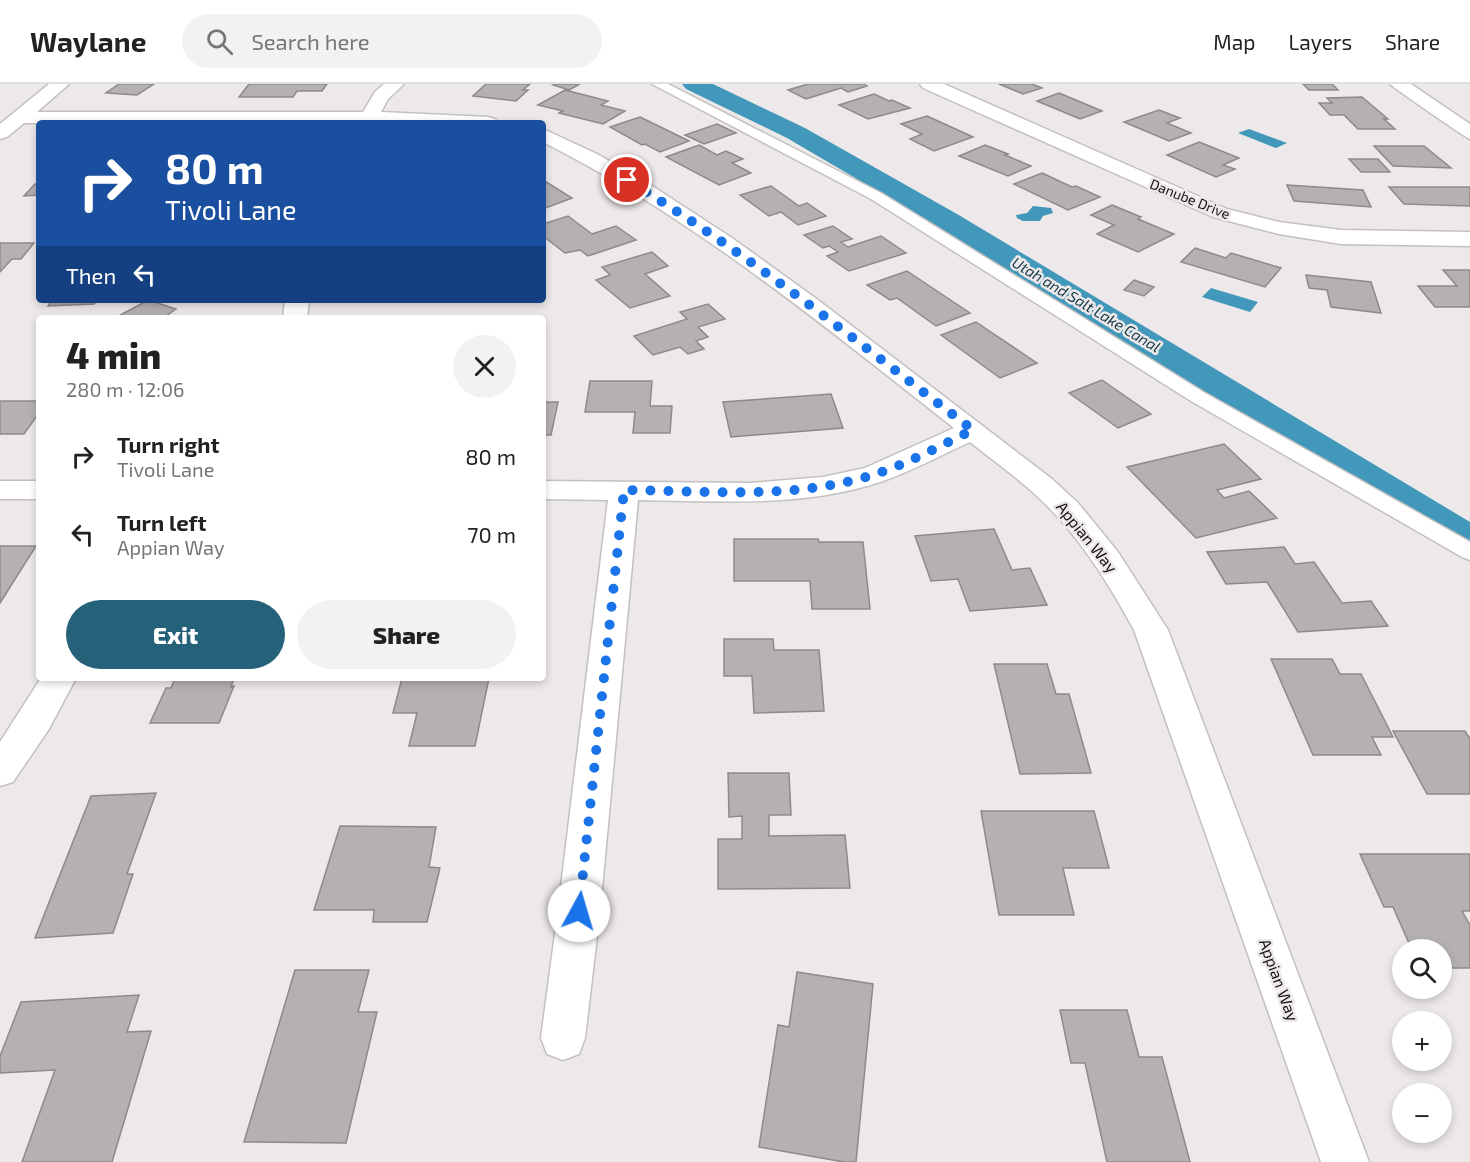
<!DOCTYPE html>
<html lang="en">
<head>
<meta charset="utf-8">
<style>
	:root { --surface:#fff; --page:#f2f2f2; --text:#222; --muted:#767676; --line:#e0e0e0; --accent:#256179 }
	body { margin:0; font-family:"Exo 2",sans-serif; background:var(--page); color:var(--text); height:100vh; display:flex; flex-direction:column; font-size:22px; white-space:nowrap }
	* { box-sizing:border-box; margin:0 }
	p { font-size:20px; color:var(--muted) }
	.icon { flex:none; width:33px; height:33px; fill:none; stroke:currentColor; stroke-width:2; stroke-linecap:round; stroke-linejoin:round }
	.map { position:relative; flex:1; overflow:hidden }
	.panel { position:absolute; left:36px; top:231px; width:510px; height:366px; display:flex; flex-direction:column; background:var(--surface); border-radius:6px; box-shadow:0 3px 9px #0003 }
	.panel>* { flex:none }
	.guide { position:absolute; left:36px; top:36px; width:510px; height:183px; border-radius:6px; box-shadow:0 3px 9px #0003; background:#1a4fa0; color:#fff; overflow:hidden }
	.controls { position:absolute; left:1392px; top:855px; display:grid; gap:12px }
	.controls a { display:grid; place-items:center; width:60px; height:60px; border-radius:50%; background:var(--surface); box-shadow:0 3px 9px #0003; font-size:30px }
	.pin { position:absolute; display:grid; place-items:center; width:51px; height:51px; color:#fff; margin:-26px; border:3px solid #fff; border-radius:50%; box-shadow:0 2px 6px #0007 }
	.me { position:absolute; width:66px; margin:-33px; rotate:6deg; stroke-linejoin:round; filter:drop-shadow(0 0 4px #0008) }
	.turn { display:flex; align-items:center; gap:21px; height:126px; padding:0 30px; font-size:27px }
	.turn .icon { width:78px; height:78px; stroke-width:2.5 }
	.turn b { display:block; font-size:42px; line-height:51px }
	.then { display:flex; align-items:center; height:57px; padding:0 30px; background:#0003; gap:12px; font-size:22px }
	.round { display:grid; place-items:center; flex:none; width:63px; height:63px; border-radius:32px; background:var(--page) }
	.summary { display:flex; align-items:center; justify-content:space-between; height:102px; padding:0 30px }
	h1 { font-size:36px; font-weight:800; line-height:45px }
	.cta { display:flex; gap:12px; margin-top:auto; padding:12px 30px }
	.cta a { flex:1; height:69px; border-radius:36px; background:var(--accent); color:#fff; font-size:24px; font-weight:800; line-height:69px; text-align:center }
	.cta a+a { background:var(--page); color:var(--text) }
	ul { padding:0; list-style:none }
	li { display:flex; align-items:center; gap:18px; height:78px; padding:0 30px }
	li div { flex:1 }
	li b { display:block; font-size:22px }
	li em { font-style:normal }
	header { display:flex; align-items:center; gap:36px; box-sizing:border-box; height:84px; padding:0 30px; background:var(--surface); border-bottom:2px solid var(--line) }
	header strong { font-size:28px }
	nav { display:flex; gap:33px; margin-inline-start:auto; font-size:21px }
	.search { width:420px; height:54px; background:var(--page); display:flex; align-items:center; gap:15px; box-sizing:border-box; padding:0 21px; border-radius:33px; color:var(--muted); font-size:22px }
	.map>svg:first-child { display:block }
</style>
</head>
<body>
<header>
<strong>Waylane</strong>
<div class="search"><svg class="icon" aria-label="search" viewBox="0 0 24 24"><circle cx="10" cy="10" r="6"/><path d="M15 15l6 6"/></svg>Search here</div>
<nav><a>Map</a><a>Layers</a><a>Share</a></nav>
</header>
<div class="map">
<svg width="1470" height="1078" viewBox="0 0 1470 1078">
	<rect width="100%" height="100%" fill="#ede8e9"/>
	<!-- water -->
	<path fill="#4298ba" d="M1249 45 1287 59 1276 64 1238 49Z
		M1033 122 1051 124 1053 129 1043 132 1040 137H1023L1017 134 1016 131 1027 129Z
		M1211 204 1258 218 1250 228 1202 213Z"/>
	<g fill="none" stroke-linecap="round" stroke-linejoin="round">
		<!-- canal -->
		<path fill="#4298ba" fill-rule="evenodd" d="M682 0H713L805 44 957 130 1470 438V471L1455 467 937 142 787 54 686 5Z"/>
	</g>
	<!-- building -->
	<path fill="#b5b0b1" stroke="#8e898a" stroke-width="1.5" d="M119 0H154L137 11 106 9Z
		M249 0H327L322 7H297L293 13H239Z
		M486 0H530L523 6H528L516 17 473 12Z
		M556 0H580L569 6 553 1Z
		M808 0H864L867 2 848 8 841 4 806 15 788 6Z
		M999 0H1032L1042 4 1023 10Z
		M1303 0H1332L1338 6H1309Z
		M565 6 608 17 601 21 625 27 603 40 559 29 563 27 538 21Z
		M1059 9 1102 27 1080 35 1037 17Z
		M874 10 889 17 892 16 910 24 868 35 839 21Z
		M1362 13 1388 35H1384L1395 45H1358L1344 31H1330L1319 19H1332L1327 14Z
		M1159 26 1180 34 1167 39 1191 49 1169 57 1124 38Z
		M927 32 973 53 934 67 910 55 922 50 901 40Z
		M640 33 689 57 660 68 645 60 642 61 610 43Z
		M717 40 736 49 704 60 685 51Z
		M1199 58 1239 74 1223 81 1235 85 1216 93 1167 71Z
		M699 61 717 71 726 67 743 75 732 79 751 89 719 101 666 73Z
		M985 61 1008 70 1005 71 1031 82 1008 92 959 72Z
		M1374 62H1424L1451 84 1393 82Z
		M1349 75H1378L1390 88H1361Z
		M1042 89 1072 103 1076 102 1100 113 1068 126 1014 100Z
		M543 96 572 114 543 125Z
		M35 100H39V111L24 112Z
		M1287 101 1363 106 1371 123 1294 117Z
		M771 102 799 122 807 119 826 132 798 141 781 128 769 132 740 111Z
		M1389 103H1470V122L1404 120Z
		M1112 121 1141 133 1138 135 1174 150 1138 168 1097 150 1114 141 1091 131Z
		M568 132 592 150 616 142 636 156 588 172 580 166 565 169 543 152V140Z
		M833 142 852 155 841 158 848 163 881 152 906 169 849 187 827 172 838 168 829 162 823 164 804 151Z
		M0 159H34L21 175H12L0 188Z
		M1195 164 1226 174 1231 169 1281 184 1265 203 1181 178Z
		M652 168 668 182 645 190 670 212 630 224 596 196 610 191 602 183Z
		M1443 186H1470V223H1435L1418 202H1457Z
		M907 187 970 229 936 242 897 214 890 216 867 201Z
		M1306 191 1371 198 1381 229 1331 223 1327 206 1309 204Z
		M1134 196 1154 203 1144 212 1124 206Z
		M52 216H97L94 220 48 222Z
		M148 216 176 225 163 234H115Z
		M708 220 725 235 698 243 708 253 696 257 704 265 688 270 680 263 653 271 634 252 687 235 680 228Z
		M976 238 1037 279 1000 294 941 251Z
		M1102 296 1151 330 1118 344 1069 309Z
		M590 297H652L650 322H672L670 349H633L635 328H585Z
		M831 310 843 344 731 353 723 318Z
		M0 317H39V329L24 350H0Z
		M543 318H558L551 351H543Z
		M1224 360 1261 395 1217 406 1224 414 1249 407 1277 434 1196 454 1127 383Z
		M994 445 1012 486 1030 484 1047 521 970 527 958 495 931 497 915 452Z
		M734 455H818L819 458H863L870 525H812L810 497H734Z
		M0 462H36L0 519Z
		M1284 463 1295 480 1314 478 1342 519 1371 517 1388 542 1298 548 1267 498 1226 500 1207 468Z
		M724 555H773L774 566H819L824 627 754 629 752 592H724Z
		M1271 575H1332L1340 590H1361L1393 653H1372L1381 671H1313Z
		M994 580H1047L1056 610H1069L1091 689 1020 690Z
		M175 594H234L231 603 234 602 219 639H150L166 604H171Z
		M402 594H489L475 662H409L417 629H393Z
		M1393 647H1465L1470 655V710H1427Z
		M728 689H789L791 731H769V752L845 751 850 804 718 805V755H742V732L729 733Z
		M156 709 127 790H133L113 849 35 854 91 712Z
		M981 727H1094L1109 784H1063L1074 831H999Z
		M340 742 436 743 429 783 440 784 427 838H373L374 826H314Z
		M1360 770H1470V827H1462L1470 841V884H1442V866H1412L1393 823H1384Z
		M295 886H369L358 928H377L346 1059 244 1058Z
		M797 888 873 900 856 1078H844L759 1063 778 941 789 943Z
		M139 911 127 948 151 947 112 1078H22L55 986 0 989V972L21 918Z
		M1060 926H1127L1139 973H1162L1190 1078H1107L1085 979H1071Z"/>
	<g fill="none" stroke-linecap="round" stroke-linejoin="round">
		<!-- lane casing -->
		<g stroke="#c4c0c0" stroke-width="3">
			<path id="lane" d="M652 0H668L881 109 1205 309 1470 458V476L1462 473 1191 317 871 115Z"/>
		</g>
		<!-- street casing -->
		<g stroke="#c4c0c0" stroke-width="3">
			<path id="street" d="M49 0H69L37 28H363L375 8 384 0H404L388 15 381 28 488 33 495 35 497 39H24L7 53 0 55V40Z
				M920 0H944L1227 125 1279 138 1341 146 1470 148V162L1341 160 1279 150 1213 133 923 4Z
				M1390 0H1411L1470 40V55C1465 53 1394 4 1390 0Z
				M543 45 597 70 643 96 732 154 818 216 1052 395 1078 419 1118 468 1168 546 1369 1078H1321L1134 546C1108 498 1078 450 1038 413 1017 393 992 376 970 358 941 371 912 387 883 397 805 424 718 417 638 416L600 827 585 954 579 970 563 976 547 970 541 954 558 827 608 416 543 415V397L751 399 823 393 865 384 954 344C823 241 693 134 543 58Z
				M285 216H309L307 234H283Z
				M0 397H39V415H0Z
				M41 594H76L49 645 13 698 0 702V658Z"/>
		</g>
		<!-- lane -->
		<use href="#lane" fill="#fff" fill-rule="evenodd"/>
		<!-- street -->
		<use href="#street" fill="#fff" fill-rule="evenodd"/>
	</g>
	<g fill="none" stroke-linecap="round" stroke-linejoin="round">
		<!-- route -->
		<path stroke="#1a73e8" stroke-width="10" stroke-dasharray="0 18" d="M579 827 624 406C706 407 793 416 873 391 907 380 940 362 973 346 860 260 749 170 627 96"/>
	</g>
	<g text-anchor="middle" stroke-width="5" stroke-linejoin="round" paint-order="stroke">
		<!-- far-street labels -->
		<g font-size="14" fill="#171515" stroke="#ede8e9">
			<text transform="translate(1190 115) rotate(22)" y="5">Danube Drive</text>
		</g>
		<!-- far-water labels -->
		<g font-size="15" font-style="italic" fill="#0f3645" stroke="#ede8e9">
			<text transform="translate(1086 221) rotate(31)" y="5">Utah and Salt Lake Canal</text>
		</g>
		<!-- street labels -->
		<g font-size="16" fill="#171515" stroke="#ede8e9">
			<text transform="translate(1087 453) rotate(51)" y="6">Appian Way</text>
			<text transform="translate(1279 896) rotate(70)" y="6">Appian Way</text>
		</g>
	</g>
</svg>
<div class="controls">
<a><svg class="icon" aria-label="search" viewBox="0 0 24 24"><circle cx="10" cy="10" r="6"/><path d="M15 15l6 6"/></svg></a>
<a>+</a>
<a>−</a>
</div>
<div class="pin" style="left:627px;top:96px;background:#d93025"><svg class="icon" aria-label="arrive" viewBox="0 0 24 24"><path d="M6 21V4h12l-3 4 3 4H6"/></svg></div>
<svg class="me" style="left:579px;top:827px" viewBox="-20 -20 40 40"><circle r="19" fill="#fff"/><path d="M0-13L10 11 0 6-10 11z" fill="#1a73e8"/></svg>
<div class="guide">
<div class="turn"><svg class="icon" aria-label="right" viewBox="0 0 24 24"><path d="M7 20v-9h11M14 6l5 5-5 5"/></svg><div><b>80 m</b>Tivoli Lane</div></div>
<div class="then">Then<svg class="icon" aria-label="left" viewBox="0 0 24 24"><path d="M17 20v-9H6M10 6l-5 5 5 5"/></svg></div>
</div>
<section class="panel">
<div class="summary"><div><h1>4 min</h1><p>280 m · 12:06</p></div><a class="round"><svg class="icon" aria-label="close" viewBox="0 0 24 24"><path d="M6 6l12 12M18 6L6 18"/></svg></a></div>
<ul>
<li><svg class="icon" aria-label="right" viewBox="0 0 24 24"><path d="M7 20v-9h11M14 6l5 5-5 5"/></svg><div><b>Turn right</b><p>Tivoli Lane</p></div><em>80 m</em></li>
<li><svg class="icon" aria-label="left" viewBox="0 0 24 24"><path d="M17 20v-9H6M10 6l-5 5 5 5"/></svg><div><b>Turn left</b><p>Appian Way</p></div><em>70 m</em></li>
</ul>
<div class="cta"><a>Exit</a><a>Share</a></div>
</section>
</div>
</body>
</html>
